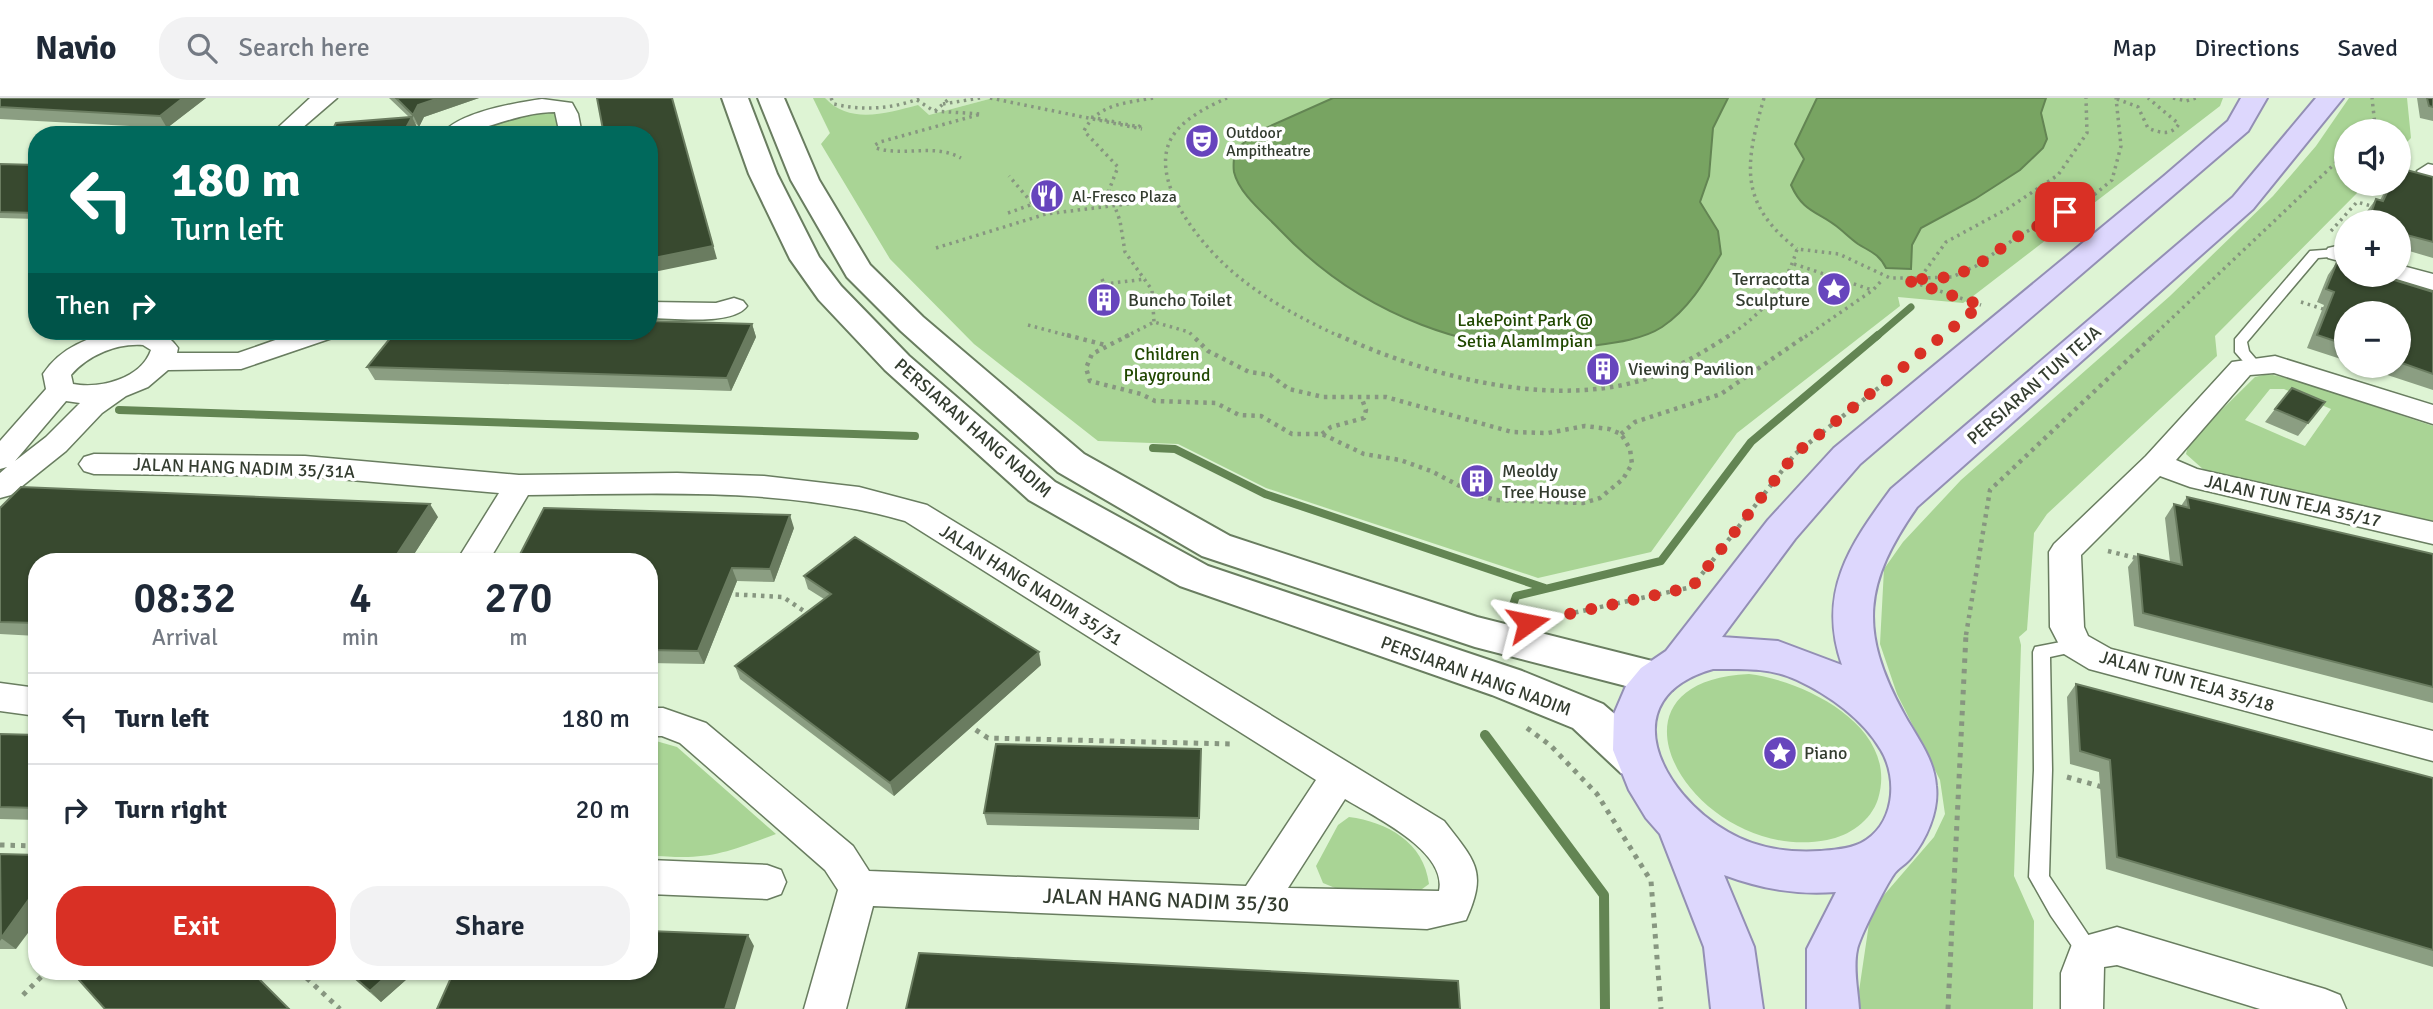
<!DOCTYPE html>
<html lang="en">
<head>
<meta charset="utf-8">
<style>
	:root { --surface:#fff; --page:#f2f2f3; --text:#1f2937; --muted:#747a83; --line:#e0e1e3; --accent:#d93025 }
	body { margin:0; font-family:Signika,sans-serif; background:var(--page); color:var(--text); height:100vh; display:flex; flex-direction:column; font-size:26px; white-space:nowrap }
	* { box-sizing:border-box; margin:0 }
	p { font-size:23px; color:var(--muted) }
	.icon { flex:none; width:38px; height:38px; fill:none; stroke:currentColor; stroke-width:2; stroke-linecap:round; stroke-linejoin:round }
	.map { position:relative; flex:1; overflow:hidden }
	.side { position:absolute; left:28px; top:455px; width:630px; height:427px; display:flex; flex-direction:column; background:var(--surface); border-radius:28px; box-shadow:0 2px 5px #0004 }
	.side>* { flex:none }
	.hud { position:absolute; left:28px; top:28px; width:630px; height:214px; border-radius:28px; box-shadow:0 2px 5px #0004; background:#00695c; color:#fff; overflow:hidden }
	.controls { position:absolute; left:2334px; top:21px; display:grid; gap:14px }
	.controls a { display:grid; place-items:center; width:77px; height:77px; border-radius:50%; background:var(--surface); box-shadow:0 2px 5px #0004; font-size:35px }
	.pin { position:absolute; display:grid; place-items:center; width:60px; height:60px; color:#fff; margin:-30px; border-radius:14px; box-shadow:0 4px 10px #0006 }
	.me { position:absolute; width:77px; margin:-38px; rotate:78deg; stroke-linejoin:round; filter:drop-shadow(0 0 5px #0008) }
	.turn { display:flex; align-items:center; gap:24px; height:147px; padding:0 28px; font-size:32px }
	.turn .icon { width:91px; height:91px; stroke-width:2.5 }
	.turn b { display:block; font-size:49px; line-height:60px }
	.then { display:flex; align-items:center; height:66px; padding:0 28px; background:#0003; gap:14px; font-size:26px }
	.eta { display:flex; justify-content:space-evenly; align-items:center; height:119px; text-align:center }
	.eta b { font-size:42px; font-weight:600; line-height:49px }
	.action { display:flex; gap:14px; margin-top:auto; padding:14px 28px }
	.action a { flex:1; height:80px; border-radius:28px; background:var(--accent); color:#fff; font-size:28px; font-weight:600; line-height:80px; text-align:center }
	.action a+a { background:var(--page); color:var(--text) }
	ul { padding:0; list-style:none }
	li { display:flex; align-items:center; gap:21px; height:91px; padding:0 28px; border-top:2px solid var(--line) }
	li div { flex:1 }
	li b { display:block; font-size:26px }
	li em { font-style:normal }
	header { display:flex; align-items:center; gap:42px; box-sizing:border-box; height:98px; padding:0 35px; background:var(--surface); border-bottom:2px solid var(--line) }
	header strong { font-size:33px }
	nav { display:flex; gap:38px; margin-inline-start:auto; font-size:24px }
	.search { width:490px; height:63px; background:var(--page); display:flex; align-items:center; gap:18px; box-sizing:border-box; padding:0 24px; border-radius:28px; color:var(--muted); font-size:26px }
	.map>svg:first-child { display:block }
</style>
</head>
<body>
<header>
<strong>Navio</strong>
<div class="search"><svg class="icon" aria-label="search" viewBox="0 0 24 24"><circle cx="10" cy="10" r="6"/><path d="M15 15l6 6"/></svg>Search here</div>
<nav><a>Map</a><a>Directions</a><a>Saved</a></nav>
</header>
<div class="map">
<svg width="2433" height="911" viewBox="0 0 2433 911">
	<rect width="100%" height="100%" fill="#def4d4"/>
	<!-- built -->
	<path fill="#d2ecc5" d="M813 0H993L929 17 830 36Z"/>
	<!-- green -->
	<path fill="#a9d495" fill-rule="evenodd" d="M813 0H825C850 27 887 15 918 7L929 17 993 0H2223L2220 8 1968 202 1963 205 1898 199 1900 208 1737 335 1651 454 1538 480 1266 390 1178 346 1098 343 974 246 890 161 821 46 830 35Z
		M2349 0H2407L2411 40 2399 52V33H2347V86H2366L2215 238 2217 258 2047 416 2034 435 2027 532 2019 539 2021 547 2014 778 2034 823 2033 911H1860L1859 893 1871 812 1934 739 1945 716 1940 682 1897 596 1880 546 1884 471 1903 444 1961 382 2170 198 2273 98 2316 48Z
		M514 13 557 14 560 37H465L478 27Z
		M2268 276 2292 281 2433 328V427L2223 380 2204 372 2186 356 2189 344 2255 279ZM2270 291H2284L2331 311 2305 348 2245 322Z
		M1749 576C1805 583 1900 629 1878 701 1871 723 1849 738 1827 742 1698 767 1584 584 1749 576Z
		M649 641 677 649 776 736C724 756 705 763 649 757Z
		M1349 719C1387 724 1424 744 1429 786L1418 794 1340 792 1323 785 1316 768 1338 727Z"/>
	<!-- water -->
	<path fill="#78a462" stroke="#638553" stroke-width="2" d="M1333 0H1728L1713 30 1709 78 1700 104 1718 133 1721 156C1705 183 1689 211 1662 229 1642 242 1613 245 1590 248 1475 263 1359 215 1280 132 1265 116 1239 96 1234 74 1233 68 1234 59 1235 52L1257 34Z
		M1817 0H2046L2041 15 2047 41 2043 50 2020 72 1975 101 1921 130 1912 147 1911 171 1886 170C1879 156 1871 154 1858 146 1851 141 1846 136 1840 131 1819 113 1804 116 1791 87L1804 61 1795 46Z"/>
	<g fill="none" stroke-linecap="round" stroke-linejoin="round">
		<!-- stream-far2 -->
		<path stroke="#638553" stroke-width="7" d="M1876 239 1911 209"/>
		<!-- stream-far1 -->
		<path stroke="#638553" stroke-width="8" d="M119 312 915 338
			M1153 350 1175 351 1265 396 1545 490
			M1512 510 1516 498 1661 463 1751 344 1878 237"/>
		<!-- stream -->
		<path stroke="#638553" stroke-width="10" d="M1485 637 1604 797 1605 911"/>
		<!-- lane casing -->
		<g stroke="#697d60" stroke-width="3">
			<path id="lane" d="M2337 151 2343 155 2341 158 2318 160 2247 244 2249 253 2261 267 2259 270H2249L2235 254V241L2310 153Z
				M2076 541 2082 542 2084 547 2082 552 2050 559 2052 672 2049 778 2095 847 2098 854 2095 861 2088 863 2081 861 2051 818 2029 779 2034 672 2033 554 2035 549Z"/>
		</g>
		<!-- street casing -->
		<g stroke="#697d60" stroke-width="3">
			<path id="street" d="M310 0H337L294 37H270Z
				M542 1 572 5 578 16 582 37H560L555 14C514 14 480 37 441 37 458 14 515 5 542 1Z
				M2428 66 2433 67V81L2420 78 2417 73Z
				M2337 148 2347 150V165L2328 160 2325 155 2328 150Z
				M2399 167 2433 176V192L2390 179 2388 177H2399Z
				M734 200 743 203 747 208C733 228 672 220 649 220V204L716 205Z
				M119 233C142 233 164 229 178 250L177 255H238L301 233H339L335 239 241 271 168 272 148 289 126 298 102 315 66 353 11 397 0 400V375L7 369 0 371V343L46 291 43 276C61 249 89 239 119 233ZM143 247 151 252C141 281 100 291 73 286L71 277C88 257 117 245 143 247ZM66 303 80 305 46 339 15 363Z
				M2275 258 2433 307V326L2274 275 2250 277 2176 362 2197 371 2433 424V446L2190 389 2160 378 2081 457 2084 529 2088 538 2111 551 2433 633V663L2089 571 2064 556 2050 529 2049 454 2054 446 2146 358 2232 264Z
				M94 356 305 358 519 377 677 375 764 378 859 389 927 407 1444 723C1475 763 1488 773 1466 822L1427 831 873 808 846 911H804L838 792 825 772 680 645 662 638H649V610H663L706 625 853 748 869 773 1246 788 1316 682 905 423C783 388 654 396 528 397L488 464H456L499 395 305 378 94 376 84 373 79 366 84 359ZM1345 701C1373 718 1448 753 1439 793L1288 790Z
				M0 585 37 590V618L0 613Z
				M649 762 767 767 781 772 786 784 781 796 767 801 649 796Z
				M2117 829 2325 891 2340 897 2346 911H2260L2117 867 2104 869 2103 911H2061V875L2074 841Z"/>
		</g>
		<!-- secondary casing -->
		<g stroke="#697d60" stroke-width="4">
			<path id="secondary" d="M722 0H748L777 76 819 159 841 188 909 258 1055 384 1208 468 1522 573 1603 606 1653 649 1659 662 1653 675 1637 680 1621 675 1573 630 1492 597 1180 488 1029 402 885 272 819 202 790 161 749 76Z
				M758 0H784L819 82 870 167 923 219 1084 356 1230 438 1477 519 1672 568 1678 580 1672 592 1657 596 1475 549 1202 458 1058 374 901 233 847 179 791 82Z"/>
		</g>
		<!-- primary casing -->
		<g stroke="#938fb4" stroke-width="4">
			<path id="primary" d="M2241 0H2267L2248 33 1860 366 1795 441 1722 539 1778 543 1842 567C1817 495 1849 448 1891 391L2233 99 2316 0H2343L2253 111 1917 409C1864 485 1858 532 1904 616 1917 640 1934 660 1936 688 1939 713 1926 743 1910 761 1905 767 1898 770 1894 776 1886 787 1859 840 1857 852 1853 870 1858 893 1859 911H1807V851L1836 794C1796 797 1762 791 1724 777L1754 849 1763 911H1711L1704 849 1660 736 1646 720 1629 692 1613 652 1614 616 1626 588 1641 570 1666 553 1768 422 1834 350 2164 78 2228 23ZM1713 571C1741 571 1770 569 1797 582 1829 597 1863 621 1881 652 1899 682 1894 728 1861 745 1849 751 1833 752 1820 753 1788 755 1755 750 1728 734 1661 696 1611 600 1713 571Z"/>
		</g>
		<!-- path-far2 -->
		<path stroke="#879680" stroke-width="3.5" stroke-dasharray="2.5 4.5" stroke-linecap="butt" d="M831 0 834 6C864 13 892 11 921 0
			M1153 0C1126 5 1097 6 1084 33L1118 69 1109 92 1120 123 1125 154 1152 192 1154 224
			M1227 0C1207 9 1178 23 1169 45 1151 90 1207 154 1240 180 1270 204 1306 223 1341 239
			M1764 0C1745 66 1738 105 1797 151
			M2173 0 2186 3 2196 0
			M2117 1 2138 9 2148 30C2160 35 2171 38 2179 26L2148 0
			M917 2 934 13 981 16 880 44 875 47 876 50C904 59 934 45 961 60
			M943 6 980 0
			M935 13 950 0
			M1091 19 1139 29 1141 26
			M2368 33 2375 27 2372 0
			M1008 115 1033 106 1009 78
			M2331 133 2357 104 2375 109
			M936 150 1046 116 1176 100
			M1794 166 1872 192
			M1921 180 1952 179 1976 168 2020 137 2088 102 2112 82 2121 48 2116 0
			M1102 181 1107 193
			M1907 182 1981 207
			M1104 186 1146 181
			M2301 204 2326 212
			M1028 227 1073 239
			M1125 239 1154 224 1189 234 1194 239
			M1727 239C1761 217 1786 190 1797 151L1839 156 1890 180H1920L1946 144 2007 111 2058 77 2087 35 2086 0
			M1805 239 1873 192 1883 181
			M2152 239 2347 54"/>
		<!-- path-far1 -->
		<path stroke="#879680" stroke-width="4.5" stroke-dasharray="3.5 5" stroke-linecap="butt" d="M1067 237 1105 247
			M1129 237 1092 256 1086 270 1090 283 1141 296 1155 303 1216 305 1239 317 1261 318 1292 336H1322L1364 356 1400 362 1431 373 1477 397 1496 402 1583 405 1600 400 1623 381 1632 366 1630 351 1621 336 1609 331 1585 328 1548 335 1512 334 1386 299H1323L1289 291 1270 277 1249 274 1208 253 1192 237
			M1338 237C1427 278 1552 312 1649 280 1677 270 1705 253 1730 237
			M1322 336 1331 329 1364 320 1366 312 1362 301
			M1621 336 1635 324 1721 296 1807 237
			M2108 453 2140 461
			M727 496 783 499 810 517
			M1550 520 1692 489 1795 356 1891 280
			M1966 537 1990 392 2154 237"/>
		<!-- path -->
		<path stroke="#879680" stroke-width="5" stroke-dasharray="4.5 6" stroke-linecap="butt" d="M967 626 988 640 1231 646
			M1527 630 1550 647 1597 696 1651 783 1661 911
			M2067 679 2106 690
			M0 747 37 748
			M299 873 340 911
			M23 897 47 873
			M1948 911 1966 536"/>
		<!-- lane -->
		<use href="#lane" fill="#fff" fill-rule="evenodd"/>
		<!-- street -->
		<use href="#street" fill="#fff" fill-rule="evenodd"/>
		<!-- secondary -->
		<use href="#secondary" fill="#fff" fill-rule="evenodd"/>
		<!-- primary -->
		<use href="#primary" fill="#ddd7fd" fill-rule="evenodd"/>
		<!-- path-bridge -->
		<path stroke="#879680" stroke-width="3.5" stroke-dasharray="2.5 4.5" stroke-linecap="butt" d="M990 0 1142 31"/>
	</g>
	<!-- wall -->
	<path fill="#8b9e82" d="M0 0H206L167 30 0 21Z
		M389 0H479L424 19 419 29 415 25 418 31 409 19Z
		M2417 0H2433V23L2420 20Z
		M0 66 37 67V121L0 120Z
		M2433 79V160L2399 150V124H2363L2367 113 2376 101 2380 102 2389 86H2399Z
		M2337 164 2433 194V292L2360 268H2399V215H2347V263L2307 250 2324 207 2317 204 2328 177Z
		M752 226 756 239 731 293 375 282 367 269Z
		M2325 304 2298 338 2265 324 2275 311Z
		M2187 399 2433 456V605L2134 528 2128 469 2138 456 2170 464 2165 420 2174 406 2181 408Z
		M0 410 438 419 409 464H37V538L0 536Z
		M794 430 774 484 737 483 704 566 649 565V464Z
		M804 478 1041 567 894 698 740 581 735 568 824 501 808 491Z
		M2076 586 2433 680V869L2106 771 2099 674 2070 666 2067 599Z
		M0 636 37 637V722L0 721Z
		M1201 651 1199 732 987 727 984 715Z
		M0 756 16 851H0Z
		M345 873H416L381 904Z"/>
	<!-- shaded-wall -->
	<path fill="#6a7c60" d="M183 0H206L167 30 160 18Z
		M439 0H479L424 19 419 29 413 17 418 7Z
		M672 0 717 161 649 175V161Z
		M412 19 418 31 415 37H402Z
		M752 226 756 239 731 293 727 280Z
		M430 406 438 419 409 464H392Z
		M790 417 794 430 774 484 770 471Z
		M732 470 737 483 704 566 698 553Z
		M1039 554 1041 567 894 698 890 685Z
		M37 790V823L16 851 1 840Z
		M748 837 754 848 735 911H725Z
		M392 873H416L381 904 370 893Z"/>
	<!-- building -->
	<path fill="#38492f" stroke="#6a7c60" stroke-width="2" d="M0 0H183L160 18 0 9Z
		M396 0H439L418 7 413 17Z
		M597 0H672L713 148 649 161V37H604Z
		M2427 0H2433V9L2429 8Z
		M412 19 402 37H330L336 25Z
		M0 66 37 67V115L0 114Z
		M2399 70 2433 79V144L2399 135V124H2368L2376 101 2383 103 2391 86H2399Z
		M2337 164 2347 167V177H2378L2433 194V276L2399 264V215H2347V247L2317 237 2334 194 2326 191Z
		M649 223 752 226 727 280 367 269 396 233H649Z
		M2292 290 2325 304 2308 325 2275 311Z
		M21 389 430 406 392 464H37V525L0 524V410Z
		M2187 399 2433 456V589L2143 515 2138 456 2182 467 2174 406 2189 410Z
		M544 410 790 417 770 471 732 470 698 553 649 552V464H516Z
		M855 439 1039 554 890 685 735 568 831 496 804 478Z
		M2076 586 2433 680V852L2117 759 2110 662 2080 653Z
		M0 636 37 637V710L0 709Z
		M996 646 1201 651 1199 720 984 715Z
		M0 756 37 757V790L1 840Z
		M649 833 748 837 725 911H437L454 873H649Z
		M919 855 1458 883 1460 911H906Z
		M71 873H251L289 911H105Z
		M347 873H392L370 893Z"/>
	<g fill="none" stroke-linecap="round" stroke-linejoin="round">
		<!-- route -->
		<path stroke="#d93025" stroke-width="12" stroke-dasharray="0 21.6" d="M1528 525 1692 489 1795 356 1981 207 1906 182 1952 179 1976 168 2020 137 2065 114"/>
	</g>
	<!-- icons -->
	<defs>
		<g id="theatre-disc" transform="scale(1.75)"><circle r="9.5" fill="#6745bd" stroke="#fff"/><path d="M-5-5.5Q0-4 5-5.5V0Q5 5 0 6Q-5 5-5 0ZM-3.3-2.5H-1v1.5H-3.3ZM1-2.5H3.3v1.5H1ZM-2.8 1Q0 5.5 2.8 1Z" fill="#fff"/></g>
		<g id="restaurant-disc" transform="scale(1.75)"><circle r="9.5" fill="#6745bd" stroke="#fff"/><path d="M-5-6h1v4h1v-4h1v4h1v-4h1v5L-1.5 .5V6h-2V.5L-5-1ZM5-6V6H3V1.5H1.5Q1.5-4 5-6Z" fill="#fff"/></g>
		<g id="sight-disc" transform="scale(1.75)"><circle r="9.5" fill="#6745bd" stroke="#fff"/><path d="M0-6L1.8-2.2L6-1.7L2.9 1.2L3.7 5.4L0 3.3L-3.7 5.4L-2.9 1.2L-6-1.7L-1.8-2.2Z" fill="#fff"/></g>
		<g id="building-disc" transform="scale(1.75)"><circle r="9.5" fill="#6745bd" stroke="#fff"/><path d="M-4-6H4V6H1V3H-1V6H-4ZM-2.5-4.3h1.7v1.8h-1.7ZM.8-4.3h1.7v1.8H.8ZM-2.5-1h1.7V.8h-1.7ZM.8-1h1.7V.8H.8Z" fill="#fff"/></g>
	</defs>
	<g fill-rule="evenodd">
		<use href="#theatre-disc" x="1202" y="43"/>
		<use href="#restaurant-disc" x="1047" y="98"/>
		<use href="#sight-disc" x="1834" y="191"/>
		<use href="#building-disc" x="1104" y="202"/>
		<use href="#building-disc" x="1603" y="271"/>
		<use href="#building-disc" x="1477" y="383"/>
		<use href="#sight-disc" x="1780" y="655"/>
	</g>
	<g text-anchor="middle" stroke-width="7" stroke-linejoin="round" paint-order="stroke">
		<!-- far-poi labels -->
		<g font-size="16" fill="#333c2f" stroke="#fff" text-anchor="start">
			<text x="1226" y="40">Outdoor<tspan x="1226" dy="18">Ampitheatre</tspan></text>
			<text x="1072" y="104">Al-Fresco Plaza</text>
		</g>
		<!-- poi labels -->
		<g font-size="18" fill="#333c2f" stroke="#fff" text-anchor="start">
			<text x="1810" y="187" text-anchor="end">Terracotta<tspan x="1810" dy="21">Sculpture</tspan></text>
			<text x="1128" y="208">Buncho Toilet</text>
			<text x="1628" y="277">Viewing Pavilion</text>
			<text x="1502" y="379">Meoldy<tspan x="1502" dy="21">Tree House</tspan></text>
			<text x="1804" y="661">Piano</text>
		</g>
		<!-- park labels -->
		<g font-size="18" fill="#204800" stroke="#fff">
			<text x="1525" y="228">LakePoint Park @<tspan x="1525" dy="21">Setia AlamImpian</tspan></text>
			<text x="1167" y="262">Children<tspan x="1167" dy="21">Playground</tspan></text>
		</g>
		<!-- street labels -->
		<g font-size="18" fill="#333c2f" stroke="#fff">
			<text transform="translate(2034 287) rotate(-41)" y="6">PERSIARAN TUN TEJA</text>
			<text transform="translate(973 330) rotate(41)" y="6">PERSIARAN HANG NADIM</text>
			<text transform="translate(244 370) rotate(2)" y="6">JALAN HANG NADIM 35/31A</text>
			<text transform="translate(2293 403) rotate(13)" y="6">JALAN TUN TEJA 35/17</text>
			<text transform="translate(1031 487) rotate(32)" y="6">JALAN HANG NADIM 35/31</text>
			<text transform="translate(1476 578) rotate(20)" y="6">PERSIARAN HANG NADIM</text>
			<text transform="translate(2187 583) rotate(16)" y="6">JALAN TUN TEJA 35/18</text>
		</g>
		<!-- near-street labels -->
		<g font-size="21" fill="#333c2f" stroke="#fff">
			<text transform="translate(1166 802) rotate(2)" y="7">JALAN HANG NADIM 35/30</text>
		</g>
	</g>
</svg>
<div class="controls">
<a><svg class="icon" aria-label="sound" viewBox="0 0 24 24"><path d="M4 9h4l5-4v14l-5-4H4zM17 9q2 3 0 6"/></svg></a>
<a>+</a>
<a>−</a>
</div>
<div class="pin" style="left:2065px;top:114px;background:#d93025"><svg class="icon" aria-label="arrive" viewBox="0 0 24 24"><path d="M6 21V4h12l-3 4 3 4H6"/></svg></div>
<svg class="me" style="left:1528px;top:525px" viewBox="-20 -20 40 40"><path d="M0-17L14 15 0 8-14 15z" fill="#d93025" stroke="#fff" stroke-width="4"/></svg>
<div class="hud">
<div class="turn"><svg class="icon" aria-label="left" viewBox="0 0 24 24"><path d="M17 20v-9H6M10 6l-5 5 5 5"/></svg><div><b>180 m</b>Turn left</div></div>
<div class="then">Then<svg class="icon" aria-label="right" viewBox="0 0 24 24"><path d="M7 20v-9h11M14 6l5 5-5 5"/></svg></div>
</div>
<section class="side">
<div class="eta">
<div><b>08:32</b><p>Arrival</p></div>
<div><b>4</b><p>min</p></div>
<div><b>270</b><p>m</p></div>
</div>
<ul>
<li><svg class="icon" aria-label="left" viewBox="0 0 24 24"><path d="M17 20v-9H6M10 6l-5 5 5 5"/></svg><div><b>Turn left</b></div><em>180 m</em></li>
<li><svg class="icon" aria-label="right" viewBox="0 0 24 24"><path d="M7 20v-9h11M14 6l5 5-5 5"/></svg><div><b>Turn right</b></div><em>20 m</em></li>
</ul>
<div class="action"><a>Exit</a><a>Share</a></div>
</section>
</div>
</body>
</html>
